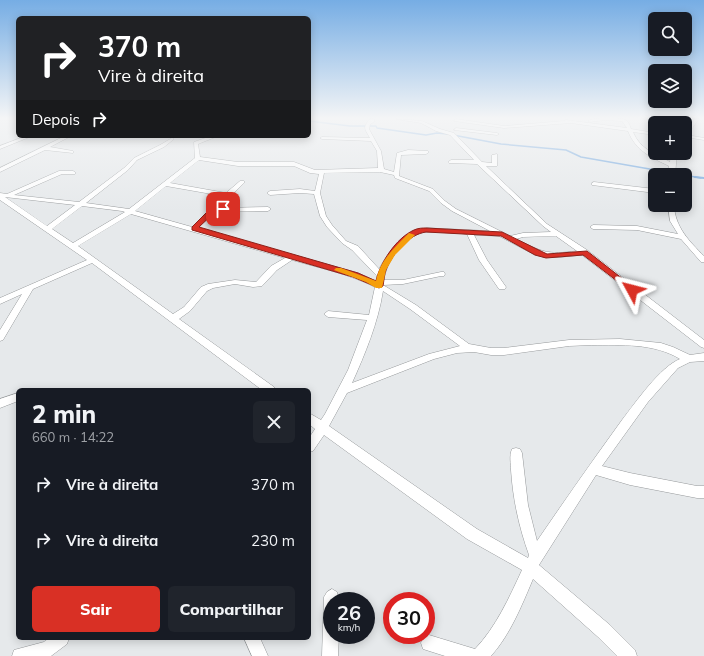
<!DOCTYPE html>
<html lang="pt">
<head>
<meta charset="utf-8">
<style>
	:root { --surface:#171b24; --page:#20242c; --text:#f1f3f6; --muted:#9ea1a6; --accent:#d93025 }
	body { margin:0; font-family:Mulish,sans-serif; background:var(--page); color:var(--text); height:100vh; display:flex; flex-direction:column; font-size:15px; white-space:nowrap }
	* { box-sizing:border-box; margin:0 }
	p { font-size:13px; color:var(--muted) }
	.icon { flex:none; width:22px; height:22px; fill:none; stroke:currentColor; stroke-width:2; stroke-linecap:round; stroke-linejoin:round }
	.map { position:relative; flex:1; overflow:hidden }
	.details { position:absolute; left:16px; top:388px; width:295px; height:252px; display:flex; flex-direction:column; background:var(--surface); border-radius:6px; box-shadow:0 2px 10px #0003 }
	.details>* { flex:none }
	.top-card { position:absolute; left:16px; top:16px; width:295px; height:122px; border-radius:6px; box-shadow:0 2px 10px #0003; background:#202124; color:#fff; overflow:hidden }
	.fabs { position:absolute; left:648px; top:12px; display:grid; gap:8px }
	.fabs a { display:grid; place-items:center; width:44px; height:44px; border-radius:6px; background:var(--surface); box-shadow:0 2px 10px #0003; font-size:20px }
	.speed { position:absolute; left:323px; top:592px; display:flex; gap:8px; font-size:20px; font-weight:700; text-align:center }
	.speed>* { display:grid; place-content:center; width:52px; height:52px; border-radius:50%; background:var(--surface); box-shadow:0 2px 10px #0003; line-height:1 }
	.speed small { font-size:10px; font-weight:400 }
	.speed .limit { border:6px solid #d22; background:#fff; color:#111 }
	.pin { position:absolute; display:grid; place-items:center; width:34px; height:34px; color:#fff; margin:-17px; border-radius:8px; box-shadow:0 2px 6px #0006 }
	.me { position:absolute; width:44px; margin:-22px; rotate:308deg; stroke-linejoin:round; filter:drop-shadow(0 0 3px #0008) }
	.turn { display:flex; align-items:center; gap:14px; height:84px; padding:0 16px; font-size:18px }
	.turn .icon { width:52px; height:52px; stroke-width:2.5 }
	.turn b { display:block; font-size:28px; line-height:34px }
	.then { display:flex; align-items:center; height:38px; padding:0 16px; background:#0003; gap:8px; font-size:15px }
	.round { display:grid; place-items:center; flex:none; width:42px; height:42px; border-radius:6px; background:var(--page) }
	.headline { display:flex; align-items:center; justify-content:space-between; height:68px; padding:0 16px }
	h1 { font-size:24px; font-weight:800; line-height:30px }
	.cta { display:flex; gap:8px; margin-top:auto; padding:8px 16px }
	.cta a { flex:1; height:46px; border-radius:6px; background:var(--accent); color:#fff; font-size:16px; font-weight:800; line-height:46px; text-align:center }
	.cta a+a { background:var(--page); color:var(--text) }
	ul { padding:0; list-style:none }
	li { display:flex; align-items:center; gap:12px; height:56px; padding:0 16px }
	li div { flex:1 }
	li b { display:block; font-size:15px }
	li em { font-style:normal }
	.map>svg:first-child { display:block }
</style>
</head>
<body>
<div class="map">
<svg width="704" height="656" viewBox="0 0 704 656">
	<rect width="100%" height="100%" fill="#e6e9eb"/>
	<g fill="none" stroke-linecap="round" stroke-linejoin="round">
		<!-- stream-far1 -->
		<path stroke="#6ca3dd" stroke-width="1.5" d="M309 121 350 126H376L377 128 426 135 437 133 448 134
			M453 135 501 144 566 150 581 157 701 178"/>
		<!-- stream -->
		<path stroke="#6ca3dd" stroke-width="2" d="M695 177 704 178"/>
		<!-- minor casing -->
		<g stroke="#96999b" stroke-width="1">
			<path id="minor" d="M370 119H374V122L370 124 369 129 381 151 384 169 394 172 397 153 408 150 428 151V153L426 154 401 155 399 176 433 189 445 201 456 209 510 236 523 233 551 232 543 226 477 164 449 163 448 162 451 160H474L450 135 436 131 421 123 396 119 422 121 440 129 454 133 482 162 492 163V155L497 154V166H486L547 224 587 250 704 340V348L701 347 582 255 561 257H544L535 255 499 236 474 235 487 260 506 287 505 289H499L479 260 467 234C454 233 439 231 426 232 405 235 386 261 384 280H403L441 272H444L445 274 444 276H441L403 284 383 285 416 305 469 344 491 348H504L569 340 620 339 661 343 673 347 690 355 704 353V361L690 362 678 368 648 402 602 466 630 473 697 486H704V498H697L630 485 596 475 539 565 610 625 635 650 637 656H617L598 637 533 579C522 605 510 635 491 656H445L423 649 421 643 423 637 429 635 475 649C496 627 509 598 522 570L467 539 324 435 313 451 309 452V438L315 429 309 424V413L321 420 325 414 348 370 367 320 328 317 324 314 328 311 369 315 375 287C349 274 320 268 292 260L277 270 262 286 253 287 235 284 213 288 207 291 190 311 179 319 274 387 275 390H262L92 263 33 289 3 340 0 341V330L22 294 0 304V298L87 260 0 200V193L7 194 59 171H73L75 172V174H62L14 195 79 202 124 168 134 158 160 145 172 138 174 139 164 147 137 160 128 170 86 203 129 209 195 158 194 142 211 136H218L198 144 200 157 238 162H294L315 170 378 168 377 151 371 141 322 139 320 138 322 137 370 138C364 128 363 127 370 119ZM199 160 238 166H294L310 173 319 174 315 191 300 189 270 191 267 193 270 195 300 193 314 194 320 216 327 227 342 243 352 250 377 276 376 281 358 273 198 228 214 212 268 211 271 209 268 207 218 208 244 183V181H240L226 193 170 183ZM380 172 394 175 395 178 429 191 441 203 452 211 490 231 427 228C403 234 390 249 379 269L358 246 346 241 332 225 326 216 320 193 324 173ZM166 186 223 196 192 227 135 211ZM5 197 75 205 47 226ZM82 206 122 211 125 212 73 243 52 229ZM131 214 285 258 271 266 256 282 235 280 208 284 201 287 184 307 173 314 78 246ZM556 236 577 251C547 255 542 252 516 239L523 237ZM383 291 410 309 460 346 429 354 352 383C365 354 378 323 383 291ZM592 345C621 345 654 343 680 359 660 367 636 402 622 420 593 460 565 500 537 541L528 505 522 453 520 449 516 448 512 449C509 456 511 464 511 470 513 500 519 527 529 555L528 558 477 529 329 426 347 393 434 359 457 353 474 352 491 355H504L569 346Z
				M456 119 504 126 564 121 566 120 627 128 622 121 604 120 590 122 588 121C593 118 622 116 627 121 629 123 630 126 631 129L655 133V135L633 132C640 149 655 154 670 162L671 153H677L675 175H669V166C651 157 636 151 628 131L571 123 504 128 454 121Z
				M695 119H699L687 135 704 138V140L685 137V131Z
				M456 128 497 133 499 134 497 135 454 130Z
				M26 136H32L0 149V146Z
				M65 136H71L50 147 73 151V153L45 150 0 172V168Z
				M594 182 655 189V193L592 185V183Z
				M668 205H674C675 227 689 241 704 256V262H701L681 239 637 230 593 229 590 227 593 225 637 226 678 234 670 221Z
				M18 393V401L0 408V399Z
				M332 589 337 592 339 601H332V635H339L338 656H322L324 597 327 592Z
				M49 638H69L67 644 51 656H12L14 650 44 642Z
				M244 638H260L268 656H252Z"/>
		</g>
		<!-- minor -->
		<use href="#minor" fill="#fff" fill-rule="evenodd"/>
	</g>
	<!-- sky -->
	<linearGradient id="sky" x2="0" y2="1"><stop stop-color="#76ade4"/><stop offset="0.56" stop-color="#f4f5f6"/><stop offset="1" stop-color="#f4f5f6" stop-opacity="0"/></linearGradient>
	<rect width="704" height="211" fill="url(#sky)"/>
	<!-- route -->
	<path fill="#d93025" stroke="#8d1f18" d="M223 207 226 209V210L215 212 199 227 358 273 376 281C380 263 396 238 414 230 418 228 423 228 426 228L502 232 547 254 587 251 637 290 632 292 630 291 583 255 546 258 535 255 501 236 426 232C409 234 392 254 386 270 384 275 384 281 383 286L379 288 353 277 192 230V227L210 209Z"/>
	<!-- slow -->
	<path fill="#f59e0b" d="M409 233 415 235 395 255 386 270 382 288H376L366 282 334 270 336 268H341L376 281C380 260 394 248 409 233Z"/>
</svg>
<div class="fabs">
<a><svg class="icon" aria-label="search" viewBox="0 0 24 24"><circle cx="10" cy="10" r="6"/><path d="M15 15l6 6"/></svg></a>
<a><svg class="icon" aria-label="layers" viewBox="0 0 24 24"><path d="M12 4l9 5-9 5-9-5zM3 14l9 5 9-5"/></svg></a>
<a>+</a>
<a>−</a>
</div>
<div class="speed"><div>26<small>km/h</small></div><div class="limit">30</div></div>
<div class="pin" style="left:223px;top:209px;background:#d93025"><svg class="icon" aria-label="arrive" viewBox="0 0 24 24"><path d="M6 21V4h12l-3 4 3 4H6"/></svg></div>
<svg class="me" style="left:632px;top:290px" viewBox="-20 -20 40 40"><path d="M0-17L14 15 0 8-14 15z" fill="#d93025" stroke="#fff" stroke-width="4"/></svg>
<div class="top-card">
<div class="turn"><svg class="icon" aria-label="right" viewBox="0 0 24 24"><path d="M7 20v-9h11M14 6l5 5-5 5"/></svg><div><b>370 m</b>Vire à direita</div></div>
<div class="then">Depois<svg class="icon" aria-label="right" viewBox="0 0 24 24"><path d="M7 20v-9h11M14 6l5 5-5 5"/></svg></div>
</div>
<section class="details">
<div class="headline"><div><h1>2 min</h1><p>660 m · 14:22</p></div><a class="round"><svg class="icon" aria-label="close" viewBox="0 0 24 24"><path d="M6 6l12 12M18 6L6 18"/></svg></a></div>
<ul>
<li><svg class="icon" aria-label="right" viewBox="0 0 24 24"><path d="M7 20v-9h11M14 6l5 5-5 5"/></svg><div><b>Vire à direita</b></div><em>370 m</em></li>
<li><svg class="icon" aria-label="right" viewBox="0 0 24 24"><path d="M7 20v-9h11M14 6l5 5-5 5"/></svg><div><b>Vire à direita</b></div><em>230 m</em></li>
</ul>
<div class="cta"><a>Sair</a><a>Compartilhar</a></div>
</section>
</div>
</body>
</html>
